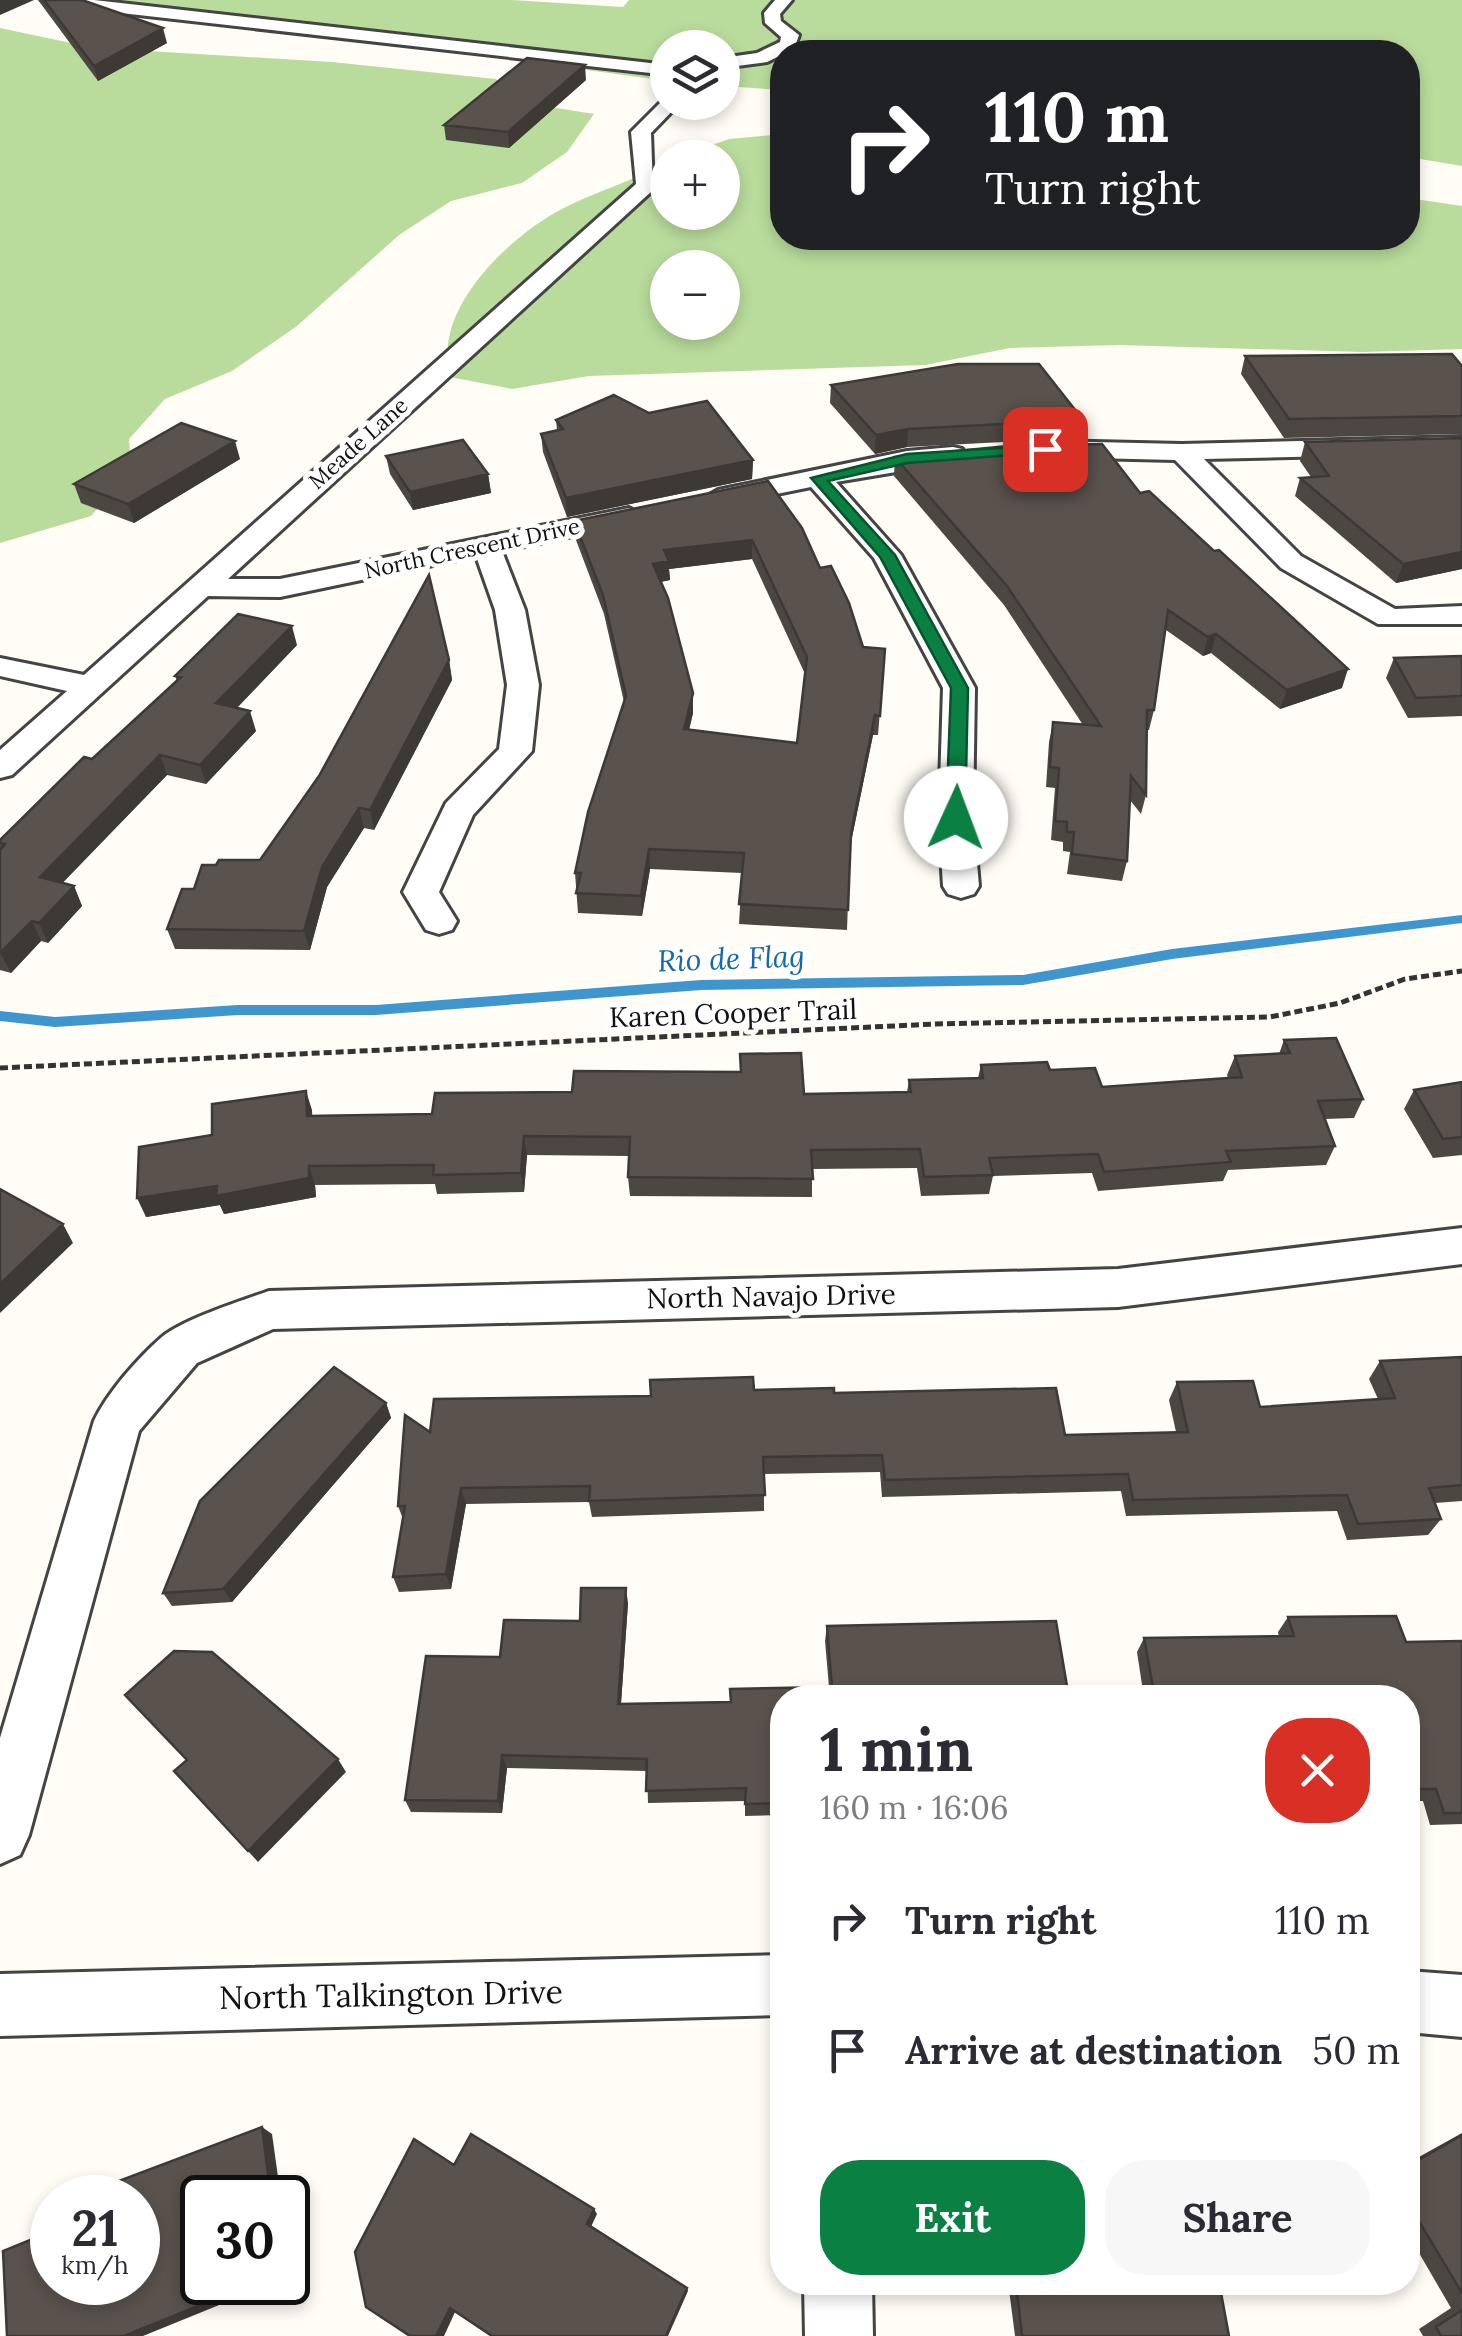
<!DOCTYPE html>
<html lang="en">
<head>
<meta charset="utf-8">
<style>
	:root { --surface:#fff; --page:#f7f7f7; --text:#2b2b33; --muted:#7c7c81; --accent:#0b8043 }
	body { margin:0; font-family:Lora,serif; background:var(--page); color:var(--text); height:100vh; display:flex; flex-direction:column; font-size:38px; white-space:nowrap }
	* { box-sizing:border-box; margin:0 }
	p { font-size:32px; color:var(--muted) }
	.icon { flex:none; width:55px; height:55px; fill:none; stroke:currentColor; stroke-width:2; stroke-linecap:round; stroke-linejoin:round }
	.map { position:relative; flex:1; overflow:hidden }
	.side { position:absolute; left:770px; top:1685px; width:650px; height:610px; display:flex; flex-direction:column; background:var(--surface); border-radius:40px; box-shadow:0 5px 15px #0003 }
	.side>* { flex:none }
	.guide { position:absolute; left:770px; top:40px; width:650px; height:210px; border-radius:40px; box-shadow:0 5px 15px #0003; background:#202124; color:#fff; overflow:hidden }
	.controls { position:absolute; left:650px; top:30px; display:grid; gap:20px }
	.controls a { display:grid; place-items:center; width:90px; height:90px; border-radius:50%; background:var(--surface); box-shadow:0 5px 15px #0003; font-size:50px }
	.speed { position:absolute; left:30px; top:2175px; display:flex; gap:20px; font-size:50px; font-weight:700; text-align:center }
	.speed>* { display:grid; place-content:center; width:130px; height:130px; border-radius:50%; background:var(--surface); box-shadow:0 5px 15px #0003; line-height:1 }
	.speed small { font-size:25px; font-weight:400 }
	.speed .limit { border:5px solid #111; border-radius:15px; background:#fff; color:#111 }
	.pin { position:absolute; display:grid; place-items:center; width:85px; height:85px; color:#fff; margin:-42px; border-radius:20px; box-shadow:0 5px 15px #0006 }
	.me { position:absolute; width:110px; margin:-55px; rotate:2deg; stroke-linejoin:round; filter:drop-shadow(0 0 8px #0008) }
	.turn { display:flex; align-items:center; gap:35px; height:210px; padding:0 50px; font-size:45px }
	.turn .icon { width:130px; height:130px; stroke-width:2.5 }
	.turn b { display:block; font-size:70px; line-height:85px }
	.round { display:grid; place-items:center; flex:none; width:105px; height:105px; border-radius:40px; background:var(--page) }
	.summary { display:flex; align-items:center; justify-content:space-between; height:170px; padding:0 50px }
	h1 { font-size:60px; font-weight:800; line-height:75px }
	.primary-button { display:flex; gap:20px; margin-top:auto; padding:20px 50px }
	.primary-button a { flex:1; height:115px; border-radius:40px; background:var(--accent); color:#fff; font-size:40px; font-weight:800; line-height:115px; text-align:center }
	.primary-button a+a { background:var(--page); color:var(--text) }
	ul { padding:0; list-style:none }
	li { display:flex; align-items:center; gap:30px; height:130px; padding:0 50px }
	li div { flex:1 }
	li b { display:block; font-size:38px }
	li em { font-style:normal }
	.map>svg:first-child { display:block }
</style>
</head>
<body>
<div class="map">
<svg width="1462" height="2336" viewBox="0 0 1462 2336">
	<rect width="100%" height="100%" fill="#fffdf5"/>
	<!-- forest -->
	<path fill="#b9dc9c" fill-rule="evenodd" d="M48 0H512L623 7 629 0H1462V166L1408 157V52H782V90L723 86 722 48H668L667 81 558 66 512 50 444 39 188 21Z
		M0 28 71 43 148 51 332 62 496 79 519 102 594 114 567 152 522 183 451 201 399 235 297 326 232 371 165 399 129 439 131 470 91 516 0 543Z
		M782 134V238H1408V198L1462 206V349L1363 352 1119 345 1010 348 925 365 589 376 512 389 450 377C449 365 446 350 449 338 459 286 516 233 562 209 596 191 634 181 667 162L668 212H722V158L678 157 729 139ZM668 268H722V322H668Z"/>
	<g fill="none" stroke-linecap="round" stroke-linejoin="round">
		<!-- stream -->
		<path fill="#3f96cf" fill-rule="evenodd" d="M1462 915V923L1172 959 1023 985 701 990 376 1015H238L55 1027 0 1021V1011L55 1017 238 1005H376L701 980 1023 975 1172 949Z"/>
		<!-- minor casing -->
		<g stroke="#444" stroke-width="6">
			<path id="minor" d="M42 0H94L668 65V75L50 5Z
				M775 0H792L780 14 781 21 799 35 794 49 767 62 722 68V58L757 53 780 42 781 37 765 23 764 13Z
				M665 98 668 102H681L651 133 653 190 228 579H280L629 508 643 516 629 524 502 551 525 610 539 685 532 751 473 815 439 892 457 921 452 930 439 934 426 930 403 892 446 803 499 749 507 685 495 610 476 556 280 597 208 596 12 775 0 778V750L67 691 0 676V658L84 675 636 184 631 132Z
				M1462 437V453L1204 459 1301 556 1395 609 1462 606V624H1378L1281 568 1175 460 1049 457 1036 449 1049 441 1182 444Z
				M953 447 962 449 966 455 962 461 836 482 901 555 975 688 973 818 979 886 974 894 961 898 948 894 943 886 939 818 943 688 874 558 811 487 718 506 704 498 718 490 907 451Z
				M1462 1228V1264L1118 1307 273 1329 197 1363 139 1431 29 1835 20 1855 0 1864V1738L94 1421C108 1392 138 1358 162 1337 184 1319 241 1301 269 1291L1118 1269Z
				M782 1955V2015L0 2036V1974Z
				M1408 1971 1462 1975V2037L1408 2032Z
				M804 2282H872L873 2336H805Z"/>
		</g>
		<!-- path -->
		<path stroke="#333" stroke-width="5" stroke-dasharray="8 4" stroke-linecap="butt" d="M0 1068 935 1024 1270 1017 1340 1003 1405 979 1462 971"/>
		<!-- minor -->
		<use href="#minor" fill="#fff" fill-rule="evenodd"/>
	</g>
	<!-- wall -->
	<path fill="#4d4742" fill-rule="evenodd" d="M38 0H44L167 43 98 81Z
		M586 80 509 148 446 140 444 125Z
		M1245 356 1462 366V434L1284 438 1241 374Z
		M831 385 1083 420 1080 438 907 447 875 454 830 403Z
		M649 413 753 460 752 479 567 517 543 452 541 434 557 430 556 420Z
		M1462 438V569L1396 583 1295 496 1300 478 1311 477 1300 461 1305 442Z
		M386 456 488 474 491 493 413 510 390 474Z
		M895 457 1140 493 1342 688 1280 709 1211 653 1203 656 1166 630 1154 710 1149 730H1147L1146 795 1141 814 1130 800 1127 861 1122 881 1067 874 1070 852 1063 851V842L1051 840 1055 788 1046 787 1049 742 1053 722 1083 725 1004 605 894 476Z
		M240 459 134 523 81 503 74 484Z
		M768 481 820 568 863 647 885 649 878 735H873L850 847 847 930 739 924 742 873 650 869 642 916 578 913 575 873 624 702 604 614 576 540 574 521ZM752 559 805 674 797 743 689 729 693 713 661 582 670 580 669 569Z
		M297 645 237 708 256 731 206 784 167 775 62 883 74 886 82 906 48 943 41 941 11 973 0 970V840L92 759 177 681 175 676Z
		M1462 656V716L1408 718 1386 678 1394 658Z
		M449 660 452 680 374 830 364 828 327 887 310 950 175 949 167 929 216 865 260 860Z
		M1284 1040 1363 1099 1354 1118 1325 1119 1335 1146 1326 1165 1228 1170 1223 1181 1098 1191 1092 1173 993 1176 989 1194 921 1196 917 1168 812 1169V1197L630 1196 628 1177 629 1156 527 1155 524 1192 437 1194 435 1184 315 1185 316 1197 224 1214 220 1205 146 1217 212 1135 306 1091 312 1116 432 1114 572 1092 740 1072V1054L804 1094 907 1092 909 1080 978 1078 981 1065 1050 1070 1102 1087 1228 1078 1227 1075 1235 1056 1279 1054Z
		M1462 1082V1155L1433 1158 1404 1109 1414 1090Z
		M1462 1357V1501L1435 1503 1441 1519 1428 1535 1347 1540 1337 1511 1126 1516 1121 1491 882 1497 880 1472 764 1474V1511L592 1517 589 1502 466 1504 451 1589 399 1592 393 1577 403 1519 398 1506 430 1432 651 1396 754 1390 834 1393 1065 1435 1176 1432 1169 1400 1177 1382 1260 1407 1378 1399 1369 1379 1380 1361Z
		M386 1403 391 1418 232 1602 172 1606 163 1593Z
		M628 1603 621 1704 731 1702 829 1687 825 1641 827 1626 1069 1698H782V1815L745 1816V1801L648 1803 647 1771 507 1768 502 1813 411 1812 405 1800 500 1657 580 1621Z
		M1288 1617 1406 1642 1462 1641V1824L1430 1825 1423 1801H1408V1698H1144L1137 1652 1144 1638 1279 1637 1278 1632Z
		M1462 2133V2336H1423L1419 2329 1451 2308 1408 2234V2163Z
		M1008 2282H1219L1229 2336H1015Z"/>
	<!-- shaded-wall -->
	<path fill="#3f3936" d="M0 0H34L0 15Z
		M163 28 167 43 98 81 94 66Z
		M585 65 586 80 509 148 508 132Z
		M908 429 907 447 875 454 876 435Z
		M235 441 240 459 134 523 128 504Z
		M753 460 752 479 567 517 566 498Z
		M488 474 491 493 413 510 410 492Z
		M752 540V559L669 569 670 580 654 583 653 564 664 550Z
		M1462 552V569L1396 583 1403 564Z
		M292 626 297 645 222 723 216 703Z
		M1216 634 1211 653 1203 656 1208 637Z
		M449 660 452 680 374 830 370 810Z
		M1348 669 1342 688 1280 709 1287 690Z
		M693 693V713L685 748 684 729Z
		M250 711 256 731 206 784 200 765Z
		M875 715 873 735 849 852 851 833Z
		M160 755 167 775 49 897 40 877Z
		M359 808 364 828 327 887 310 950 304 931 322 867Z
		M649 849 650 869 642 916 641 896Z
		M74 886 82 906 48 943 39 923Z
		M32 921 41 941 11 973 1 954Z
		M306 1091 312 1110 313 1135 307 1116Z
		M524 1136 527 1155 524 1192 521 1173Z
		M309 1166 315 1185 316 1197 224 1214 220 1205 146 1217 137 1198Z
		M63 1224 73 1243 0 1313V1284Z
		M386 1403 391 1418 232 1602 223 1589Z
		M461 1488 466 1504 451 1589 446 1574Z
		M626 1588 628 1603 620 1717 618 1704Z
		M502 1755 507 1768 502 1813 498 1801Z
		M338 1759 346 1772 258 1862 248 1851Z
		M262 2127 272 2134 281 2198H271Z
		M594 2209 597 2214 590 2229 587 2224Z
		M288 2245 292 2276 288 2278Z
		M257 2282H276L143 2336H124Z
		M687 2288 688 2291 668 2336H666Z
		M450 2308 456 2310 444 2336H436Z"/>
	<!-- building -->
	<path fill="#5a524d" stroke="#3f3936" stroke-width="2.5" fill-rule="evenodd" d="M44 0H82L163 28 94 66Z
		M527 58 585 65 508 132 444 125Z
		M1452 354 1462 366V416L1289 419 1245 356Z
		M958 364H1039L1083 420 908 429 876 435 831 385Z
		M614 395 649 413 707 401 753 460 566 498 541 434 563 429 556 420Z
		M181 423 235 441 128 504 74 484Z
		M1462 438V552L1403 564 1300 478 1329 476 1305 442Z
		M463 440 488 474 410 492 386 456Z
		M1102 444 1140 493 1149 491 1214 551 1219 550 1348 669 1287 690 1216 634 1208 637 1168 610 1154 710H1147L1146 795 1131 776 1127 861 1072 854 1074 832H1067V822L1055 821 1059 768 1050 767 1053 722 1101 726 1007 586 895 457 1008 446Z
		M768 481 802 528 820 568 831 566 849 603 863 647 885 649 880 716 875 715 851 833 848 910 739 904 744 853 649 849 641 896 576 893 581 873H575L588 812 626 696 603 595 574 521ZM752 540 807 657 797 743 684 729 693 693 668 598 653 564 669 561 664 550Z
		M429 575 449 660 370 810 359 808 322 867 304 931 167 929 182 889H194L202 865H216L219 860H260L319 776Z
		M238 614 292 626 216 703 250 711 200 765 160 755 40 877 74 886 39 923 32 921 0 953V850L5 844 0 843V840L84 757 92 759 181 677 175 676Z
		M1462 656V696L1416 698 1394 658Z
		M1336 1038 1363 1099 1318 1101 1335 1146 1226 1151 1231 1162 1104 1172 1098 1154 989 1158 993 1175 924 1177 920 1149 811 1150 813 1179 628 1177 630 1137 524 1136 521 1173 433 1175 434 1165 309 1166V1178L216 1196 217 1186 137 1198 139 1147 212 1135V1104L306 1091 307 1116 432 1114 435 1093 572 1092 574 1071 741 1072 740 1054 801 1053 804 1094 911 1092 909 1080 983 1078 981 1065 1047 1062 1050 1070 1095 1068 1102 1087 1242 1077 1235 1056 1290 1053 1284 1040Z
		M1462 1082V1137L1443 1139 1414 1090Z
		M0 1189 63 1224 0 1284Z
		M1462 1357V1485L1429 1488 1441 1519 1358 1524 1347 1495 1133 1500 1128 1474 885 1480 882 1455 763 1457 765 1495 589 1501 590 1486 461 1488 446 1574 393 1577 405 1506H398L405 1415 430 1432 434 1399 651 1396 650 1380 753 1377 754 1390 834 1388V1393L1056 1388 1065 1435 1188 1432 1177 1382 1253 1381 1260 1407 1395 1398 1380 1361Z
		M334 1367 386 1403 223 1589 163 1593 200 1501Z
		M581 1588H626L618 1704 731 1702 730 1689 832 1687 827 1626 1056 1621 1069 1698H782V1803L745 1804 746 1788 646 1791 647 1759 502 1755 498 1801 405 1800 426 1656 500 1657 504 1620 580 1621Z
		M1396 1616 1406 1642 1462 1641V1813H1444L1436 1789H1408V1698H1155L1144 1638 1294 1636 1288 1617Z
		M174 1651 212 1652 338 1759 248 1851 174 1771 187 1760 125 1695Z
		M262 2127 271 2198H202V2282H257L124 2336H7L3 2251 52 2231V2282H138V2198H109L108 2185Z
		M471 2134 594 2209 587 2224 687 2288 666 2336H492L450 2308 436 2336H410L366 2307 355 2252 414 2139 454 2165Z
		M1462 2135V2293L1408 2203V2166Z
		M1016 2282H1219L1229 2336H1022Z
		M1462 2310V2336H1441L1436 2327Z"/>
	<!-- route -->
	<path fill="#0b8043" stroke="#07532c" stroke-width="2.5" d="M1045 445 1050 452 907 463 828 481 895 555 968 688 965 818 956 824 946 818 951 688 880 557 811 478 907 454Z"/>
	<g text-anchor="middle" stroke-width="10" stroke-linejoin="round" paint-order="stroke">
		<!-- far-street labels -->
		<g font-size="22" fill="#111" stroke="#fff">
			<text transform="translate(358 443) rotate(-42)" y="8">Meade Lane</text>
			<text transform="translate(472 548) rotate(-12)" y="8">North Crescent Drive</text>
		</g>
		<!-- street labels -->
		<g font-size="28" fill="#111" stroke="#fff">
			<text transform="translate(733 1013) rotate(-2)" y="10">Karen Cooper Trail</text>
			<text transform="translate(771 1296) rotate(-1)" y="10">North Navajo Drive</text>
		</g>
		<!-- water labels -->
		<g font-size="30" font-style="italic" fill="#1768a6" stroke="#fff">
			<text transform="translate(731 959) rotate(-2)" y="10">Rio de Flag</text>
		</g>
		<!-- near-street labels -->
		<g font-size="32" fill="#111" stroke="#fff">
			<text transform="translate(391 1995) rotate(-1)" y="11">North Talkington Drive</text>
		</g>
	</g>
</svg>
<div class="controls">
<a><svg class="icon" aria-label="layers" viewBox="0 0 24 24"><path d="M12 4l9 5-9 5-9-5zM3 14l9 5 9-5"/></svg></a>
<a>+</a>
<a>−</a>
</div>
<div class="speed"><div>21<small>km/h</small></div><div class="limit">30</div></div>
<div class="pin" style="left:1045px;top:449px;background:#d93025"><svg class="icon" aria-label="arrive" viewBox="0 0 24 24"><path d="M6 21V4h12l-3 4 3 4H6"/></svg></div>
<svg class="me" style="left:956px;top:818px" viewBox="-20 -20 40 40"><circle r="19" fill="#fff"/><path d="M0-13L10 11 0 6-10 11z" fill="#0b8043"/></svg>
<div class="guide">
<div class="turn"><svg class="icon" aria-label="right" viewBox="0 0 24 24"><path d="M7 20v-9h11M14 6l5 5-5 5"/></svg><div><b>110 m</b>Turn right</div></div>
</div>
<section class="side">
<div class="summary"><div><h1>1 min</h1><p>160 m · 16:06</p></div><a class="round" style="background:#d93025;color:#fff"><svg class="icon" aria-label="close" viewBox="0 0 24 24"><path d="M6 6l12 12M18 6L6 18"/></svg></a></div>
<ul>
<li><svg class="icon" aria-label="right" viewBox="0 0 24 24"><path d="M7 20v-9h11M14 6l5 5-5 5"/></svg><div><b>Turn right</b></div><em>110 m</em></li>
<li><svg class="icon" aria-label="arrive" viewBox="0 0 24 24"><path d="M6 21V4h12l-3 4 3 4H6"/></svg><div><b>Arrive at destination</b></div><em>50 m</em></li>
</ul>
<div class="primary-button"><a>Exit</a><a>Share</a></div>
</section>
</div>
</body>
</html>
